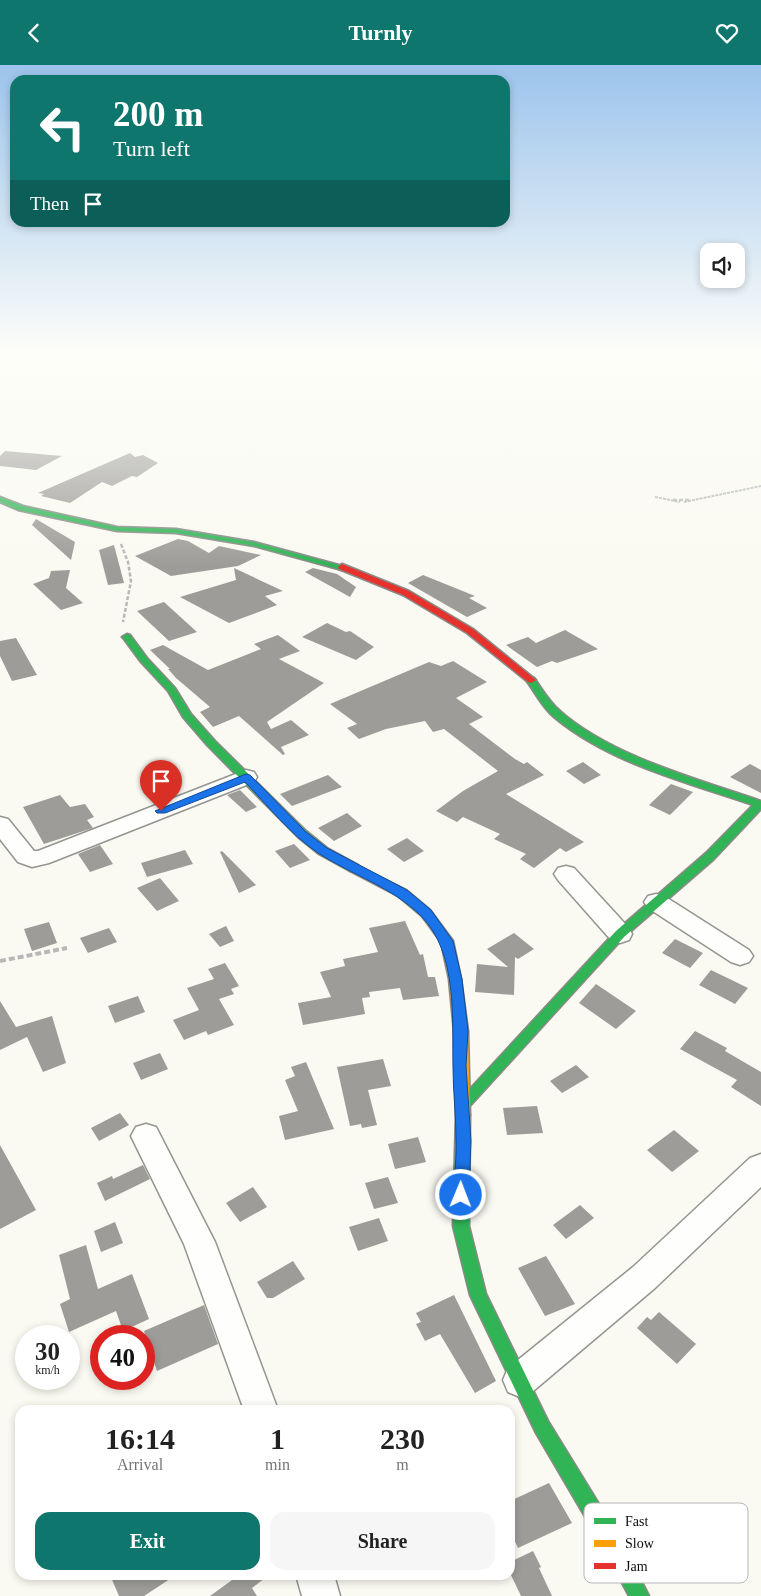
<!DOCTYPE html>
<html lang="en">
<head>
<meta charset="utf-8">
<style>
	:root { --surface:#fff; --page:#f6f6f6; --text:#222; --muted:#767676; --accent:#0f766e }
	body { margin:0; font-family:"Times New Roman",serif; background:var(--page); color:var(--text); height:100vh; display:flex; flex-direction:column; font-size:19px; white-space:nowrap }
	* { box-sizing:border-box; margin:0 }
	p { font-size:16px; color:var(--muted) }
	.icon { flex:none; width:28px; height:28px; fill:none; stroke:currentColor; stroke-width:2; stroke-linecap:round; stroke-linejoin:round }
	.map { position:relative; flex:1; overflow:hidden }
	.details { position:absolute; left:15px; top:1340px; width:500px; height:175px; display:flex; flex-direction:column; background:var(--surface); border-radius:15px; box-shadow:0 2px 8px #0003 }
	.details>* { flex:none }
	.guide { position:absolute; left:10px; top:10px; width:500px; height:152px; border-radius:15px; box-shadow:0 2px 8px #0003; background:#0f766e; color:#fff; overflow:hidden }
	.tools { position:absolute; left:700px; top:178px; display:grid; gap:10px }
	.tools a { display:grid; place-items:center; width:45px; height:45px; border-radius:10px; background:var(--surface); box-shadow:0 2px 8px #0003; font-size:25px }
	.speed { position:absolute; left:15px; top:1260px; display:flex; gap:10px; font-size:25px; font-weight:700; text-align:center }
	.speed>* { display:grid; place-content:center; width:65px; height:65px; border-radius:50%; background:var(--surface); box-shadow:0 2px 8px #0003; line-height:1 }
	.speed small { font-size:12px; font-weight:400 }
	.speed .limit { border:8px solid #d22; background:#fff; color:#111 }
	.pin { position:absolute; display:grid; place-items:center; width:42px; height:42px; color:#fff; margin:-51px -21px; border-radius:50% 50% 50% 0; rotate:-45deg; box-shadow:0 0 5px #0007 }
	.pin .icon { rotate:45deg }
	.me { position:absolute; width:55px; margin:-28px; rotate:1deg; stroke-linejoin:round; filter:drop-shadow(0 0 4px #0008) }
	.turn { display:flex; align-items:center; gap:18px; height:105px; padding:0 20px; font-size:22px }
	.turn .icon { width:65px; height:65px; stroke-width:2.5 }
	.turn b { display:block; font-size:35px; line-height:42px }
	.then { display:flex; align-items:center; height:48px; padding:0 20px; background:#0003; gap:10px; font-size:19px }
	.eta { display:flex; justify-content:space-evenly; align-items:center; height:85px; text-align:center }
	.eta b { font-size:30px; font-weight:800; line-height:35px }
	.action { display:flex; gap:10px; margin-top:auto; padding:10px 20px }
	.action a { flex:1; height:58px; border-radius:15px; background:var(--accent); color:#fff; font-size:20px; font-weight:800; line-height:58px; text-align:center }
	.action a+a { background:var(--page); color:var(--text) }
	header { display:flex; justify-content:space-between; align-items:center; height:65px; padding:0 20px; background:var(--accent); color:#fff; font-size:22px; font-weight:800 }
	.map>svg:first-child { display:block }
</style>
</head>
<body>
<header><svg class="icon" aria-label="back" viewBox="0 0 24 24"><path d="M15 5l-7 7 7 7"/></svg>Turnly<svg class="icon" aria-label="heart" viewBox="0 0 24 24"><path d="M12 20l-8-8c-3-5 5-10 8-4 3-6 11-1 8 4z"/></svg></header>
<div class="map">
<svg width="761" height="1531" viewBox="0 0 761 1531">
	<rect width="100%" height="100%" fill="#fafaf2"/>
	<!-- building -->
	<path fill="#9d9c98" d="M5 386 62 391 36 405 0 401V391Z
		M130 388 135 392 143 390 158 398 137 412 132 411 112 421 102 417 70 438 41 431 44 429 38 428Z
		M36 454 75 477 71 495 32 460Z
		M178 474 188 476 209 488 219 481 261 490 238 501 171 511 135 491Z
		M114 480 124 518 108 520 99 485Z
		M234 503 283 526 265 531 277 540 229 558 180 532 236 515Z
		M313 503 337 509 356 522 350 532 305 507Z
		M70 505 66 523 83 538 61 545 33 519 49 513 51 506Z
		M423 510 475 531 469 533 487 543 467 552 408 518Z
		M164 537 197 567 169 576 137 546Z
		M327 558 346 567 350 566 374 582 356 595 302 572Z
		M565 565 598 584 557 598 552 596 537 602 506 580 528 572 536 578Z
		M278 570 300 586 279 594 324 618 267 657 271 664 291 655 309 670 281 682 285 689 283 690 239 651 213 662 200 647 210 642 176 613 168 604H170L150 585 163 580 208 605 261 584 254 579Z
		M16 573 37 610 12 616 0 591V576Z
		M453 596 487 617 456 633 483 652 469 659 515 694 524 699 527 697 544 710 506 729 584 777 566 787 560 783 534 803 520 794 526 789 494 774 500 769 463 752 457 757 436 746 463 726 498 706 444 664 433 667 425 656 386 664 359 674 347 663 357 659 330 639 429 597 441 601Z
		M583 697 601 710 584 719 566 706Z
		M750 699 761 705V728L730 712Z
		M328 710 342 722 292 741 280 729Z
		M671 719 693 727 670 750 649 740Z
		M240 725 257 742 246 747 227 730Z
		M60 730 70 742 85 739 94 752 87 755 93 763 44 779 23 742Z
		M347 748 362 761 334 776 318 763Z
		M407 773 424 786 404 797 387 784Z
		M294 779 310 795 290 803 275 786Z
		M100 780 113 799 90 807 78 789Z
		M185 785 193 799 147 812 141 798Z
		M222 786 256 820 239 828 220 787Z
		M160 813 179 836 157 846 137 823Z
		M405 856 420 890 423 889 428 912H435L439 931 403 935 400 923 369 927 370 932 362 933 365 949 303 960 298 938 331 932 320 907 345 901 343 894 378 887 369 863Z
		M49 857 57 878 32 886 24 864Z
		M226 861 234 876 220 882 209 869Z
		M109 863 117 877 88 888 80 873Z
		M514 868 534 884 518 894 515 892 514 930 475 927 477 899 508 902 487 884Z
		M675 874 703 888 690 903 662 888Z
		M225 898 239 921 231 924 234 929 219 934 234 960 208 970 206 966 184 975 173 955 199 945 187 923 214 914 208 904Z
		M711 905 748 923 735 939 699 920Z
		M596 919 636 946 616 964 579 938Z
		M138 931 145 947 115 958 108 941Z
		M0 936 16 962 52 951 66 998 43 1007 27 972 0 985Z
		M695 966 727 983 725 986 761 1007V1041L731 1022 737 1015 680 984Z
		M160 988 168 1004 141 1015 133 998Z
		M383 994 391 1021 368 1025 377 1060 362 1063 361 1059 350 1061 337 1002Z
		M306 997 334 1064 285 1075 279 1051 298 1046 285 1015 295 1011 291 1002Z
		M576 1000 589 1012 562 1028 550 1016Z
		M537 1041 543 1068 507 1070 503 1043Z
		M120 1048 129 1060 99 1076 91 1063Z
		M674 1065 699 1086 672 1107 647 1085Z
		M418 1072 426 1097 395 1104 388 1079Z
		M0 1080 36 1145 0 1164Z
		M143 1100 150 1114 105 1136 97 1118 112 1111 113 1114Z
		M388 1112 398 1138 374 1144 365 1118Z
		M253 1122 267 1142 240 1157 226 1138Z
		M580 1140 594 1153 566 1174 553 1160Z
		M379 1153 388 1176 358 1186 349 1162Z
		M115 1157 123 1178 101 1187 94 1166Z
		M86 1180 98 1224 132 1209 149 1254 123 1266 116 1246 69 1267 60 1239 70 1234 59 1190Z
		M546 1191 575 1239 545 1251 518 1203Z
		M293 1196 305 1214 273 1233H267L257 1217Z
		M454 1230 496 1316 475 1328 440 1269 425 1276 416 1259 421 1257 416 1248Z
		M204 1240 218 1279 157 1306 144 1266Z
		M659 1247 696 1279 677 1299 637 1263 647 1252 651 1255Z
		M549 1418 572 1458 518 1483 510 1466V1436Z
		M533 1486 541 1502 539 1503 552 1531H521L510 1508V1497Z
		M110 1510H176L144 1531H119Z
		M239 1510H269L252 1523 257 1531H210Z"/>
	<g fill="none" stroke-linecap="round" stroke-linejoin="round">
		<!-- street casing -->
		<g stroke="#949490" stroke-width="3">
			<path id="street" d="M246 705 254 707 257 712 254 717 49 798 32 802 18 797 0 774V752L8 754 34 786H38Z
				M566 801 574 803 629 863 632 869 629 875 620 878 611 875 558 815 554 809 558 803Z
				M656 829 664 831 749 885 753 891 749 897 740 900 731 897 648 843 644 837 648 831Z
				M146 1059 156 1062 215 1177 278 1345H244L184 1179 131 1071 136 1062Z
				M761 1089V1122L655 1223 532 1327 520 1332 508 1327 503 1315 508 1303 633 1202 750 1093Z
				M296 1510H334L340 1531H302Z"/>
		</g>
		<!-- fast casing -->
		<g stroke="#8a8a87" stroke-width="3">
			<path id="fast" d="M0 432 23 441 117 462 176 464 254 477 346 502 342 505 254 481 176 468 117 466 18 445 0 437Z
				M127 569 130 570 147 593 175 623 191 649 215 676 306 766 327 783 358 800 360 803 358 806H350L319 789 298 772 207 680 183 652 168 626 141 597 124 574 122 572Z
				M531 612 534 613C542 624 549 637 560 646 611 691 697 714 761 736V744L714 794 624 872 468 1043 464 1044 468 1046 470 1050 469 1161 486 1229 548 1356 618 1470 649 1531H629L604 1484 536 1368 470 1230 453 1161 456 1050 458 1046 462 1044 458 1043 456 1039 616 866 706 788 753 740C686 717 609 698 554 652 542 642 535 627 526 615Z"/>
		</g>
		<!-- slow casing -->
		<g stroke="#8a8a87" stroke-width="3">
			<path id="slow" d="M354 799 406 825 430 845 453 876 461 914 468 966 470 1050 468 1054 463 1056 458 1054 456 1050 454 966 449 914 441 877 422 851 398 831 350 806 348 803 350 800Z"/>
		</g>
		<!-- jam casing -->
		<g stroke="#8a8a87" stroke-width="3">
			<path id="jam" d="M342 499 409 526 473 564 536 615 531 618 528 617 467 568 403 530 339 504 338 502Z"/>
		</g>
		<!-- path-far2 -->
		<path stroke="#b8b8b6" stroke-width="2" stroke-dasharray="3 1" stroke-linecap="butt" d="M655 432 680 437
			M684 437 761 421"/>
		<!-- path-far1 -->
		<path stroke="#b8b8b6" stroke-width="2.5" stroke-dasharray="4 2" stroke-linecap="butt" d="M673 435H690
			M121 479 128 497 131 516 123 557"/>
		<!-- path -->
		<path stroke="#b8b8b6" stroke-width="4" stroke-dasharray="6 3" stroke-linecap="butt" d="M0 896 67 883"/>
		<!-- street -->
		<use href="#street" fill="#fefefd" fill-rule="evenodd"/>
		<!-- fast -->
		<use href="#fast" fill="#30b455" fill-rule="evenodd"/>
		<!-- slow -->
		<use href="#slow" fill="#ff9f0a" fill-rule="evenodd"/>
		<!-- jam -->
		<use href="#jam" fill="#e5322d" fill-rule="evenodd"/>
	</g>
	<!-- sky -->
	<linearGradient id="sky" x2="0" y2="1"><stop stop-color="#9cc4ec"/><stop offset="0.57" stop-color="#fdfdf9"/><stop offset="1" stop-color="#fdfdf9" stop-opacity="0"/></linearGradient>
	<rect width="761" height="502" fill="url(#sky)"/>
	<!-- route -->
	<path fill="#1a73e8" stroke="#114b97" d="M246 709 250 710 306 767 327 783 407 825 431 845 453 876 462 914 468 966 466 1001 471 1076 469 1130 466 1135 461 1137 456 1135 453 1130C454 1112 457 1092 456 1074 456 1050 453 1026 453 1002 452 954 458 888 421 851 392 822 352 810 318 788 290 769 268 741 245 717L165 748H157L155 746Z"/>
	<!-- legend -->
	<rect x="584" y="1438" width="164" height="80" rx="8" fill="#fff" stroke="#b6b6b6" stroke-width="1"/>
	<rect x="594" y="1453" width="22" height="6" fill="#30b455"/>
	<rect x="594" y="1475" width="22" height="7" fill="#ff9f0a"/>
	<rect x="594" y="1498" width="22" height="6" fill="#e5322d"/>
	<g font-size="14" fill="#0d0d0d">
		<text x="625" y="1461">Fast</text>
		<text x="625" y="1483">Slow</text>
		<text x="625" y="1506">Jam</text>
	</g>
</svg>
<div class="tools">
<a><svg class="icon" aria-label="sound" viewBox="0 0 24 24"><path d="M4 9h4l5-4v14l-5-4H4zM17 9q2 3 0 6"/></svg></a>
</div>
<div class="speed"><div>30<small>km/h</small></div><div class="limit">40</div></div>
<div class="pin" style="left:161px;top:746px;background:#d93025"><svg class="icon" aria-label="arrive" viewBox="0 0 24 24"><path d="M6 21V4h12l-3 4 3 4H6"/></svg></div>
<svg class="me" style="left:461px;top:1130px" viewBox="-20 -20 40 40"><circle r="17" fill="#1a73e8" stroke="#fff" stroke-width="3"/><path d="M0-11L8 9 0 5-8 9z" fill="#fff"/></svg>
<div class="guide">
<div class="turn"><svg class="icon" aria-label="left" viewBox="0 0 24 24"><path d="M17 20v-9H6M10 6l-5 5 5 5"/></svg><div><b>200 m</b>Turn left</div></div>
<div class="then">Then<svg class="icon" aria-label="arrive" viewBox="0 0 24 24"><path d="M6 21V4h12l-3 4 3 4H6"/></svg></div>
</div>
<section class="details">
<div class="eta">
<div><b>16:14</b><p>Arrival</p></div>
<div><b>1</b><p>min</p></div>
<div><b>230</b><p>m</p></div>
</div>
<div class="action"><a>Exit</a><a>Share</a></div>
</section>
</div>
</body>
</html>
